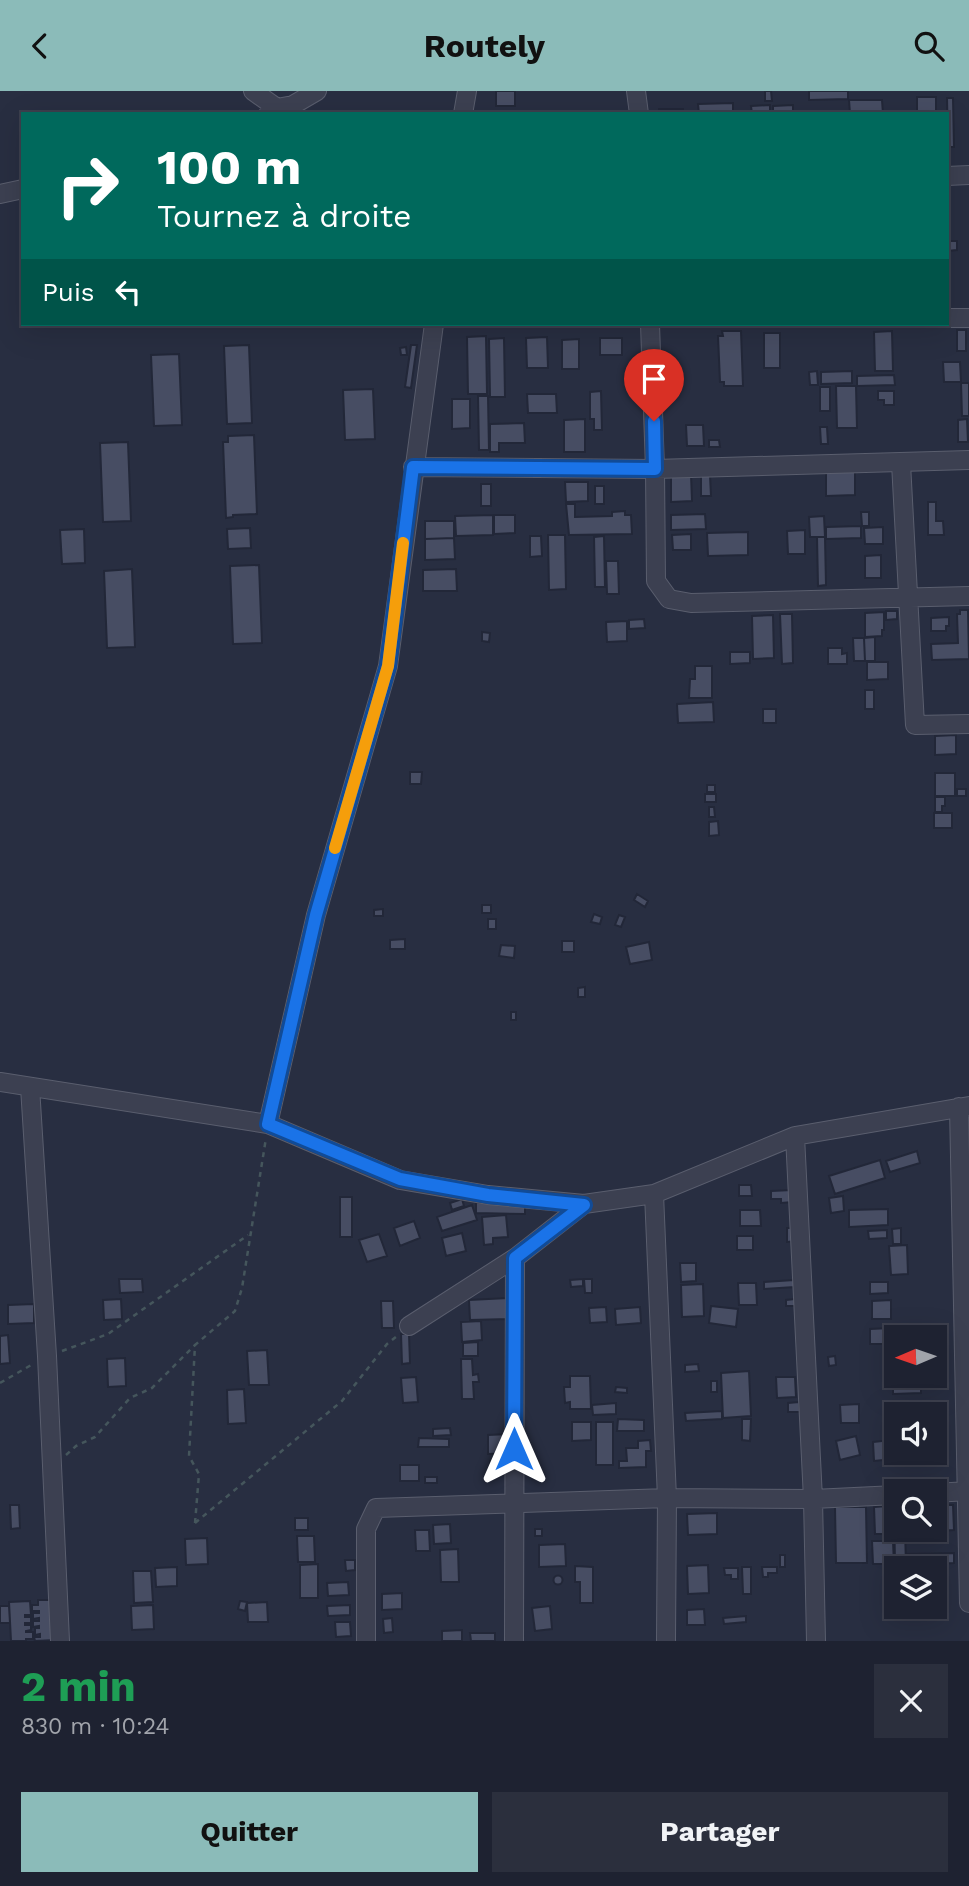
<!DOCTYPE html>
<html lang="fr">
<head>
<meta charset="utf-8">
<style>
	:root { --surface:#1e2231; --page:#2b2f3d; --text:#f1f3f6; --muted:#a1a4ab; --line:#3c3f4d; --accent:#8bbbb9 }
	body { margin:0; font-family:"Work Sans",sans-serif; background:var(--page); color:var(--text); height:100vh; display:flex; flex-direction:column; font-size:26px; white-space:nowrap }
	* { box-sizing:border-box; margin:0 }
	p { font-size:23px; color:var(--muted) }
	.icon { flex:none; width:38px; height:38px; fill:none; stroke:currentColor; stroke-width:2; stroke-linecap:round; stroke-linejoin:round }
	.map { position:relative; height:1550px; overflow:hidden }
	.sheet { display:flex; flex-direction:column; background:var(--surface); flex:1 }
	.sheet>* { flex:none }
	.banner { position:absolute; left:21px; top:21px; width:928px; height:214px; border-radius:0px; box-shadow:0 7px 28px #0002,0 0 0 2px var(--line); background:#00695c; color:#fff; overflow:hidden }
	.needle { width:46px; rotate:268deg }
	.controls { position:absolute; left:884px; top:1234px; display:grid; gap:14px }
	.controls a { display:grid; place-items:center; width:63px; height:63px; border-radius:0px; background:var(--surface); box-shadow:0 7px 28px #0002,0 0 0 2px var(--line); font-size:35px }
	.pin { position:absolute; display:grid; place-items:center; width:60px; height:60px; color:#fff; margin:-72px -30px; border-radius:50% 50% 50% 0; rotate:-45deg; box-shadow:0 0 7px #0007 }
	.pin .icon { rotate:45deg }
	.me { position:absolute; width:77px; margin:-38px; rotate:0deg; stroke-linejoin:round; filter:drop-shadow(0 0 5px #0008) }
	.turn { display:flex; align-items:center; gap:24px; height:147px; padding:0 21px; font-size:32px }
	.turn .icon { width:91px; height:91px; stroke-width:2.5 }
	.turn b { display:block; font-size:49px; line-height:60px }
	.then { display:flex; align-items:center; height:66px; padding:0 21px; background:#0003; gap:14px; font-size:26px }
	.round { display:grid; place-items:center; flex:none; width:74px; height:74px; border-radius:0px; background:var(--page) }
	.headline { display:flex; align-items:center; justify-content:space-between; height:119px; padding:0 21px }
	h1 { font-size:42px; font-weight:700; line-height:52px; color:#1e9e55 }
	.button { display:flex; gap:14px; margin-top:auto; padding:14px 21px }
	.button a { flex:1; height:80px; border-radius:0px; background:var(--accent); color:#111; font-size:28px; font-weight:700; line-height:80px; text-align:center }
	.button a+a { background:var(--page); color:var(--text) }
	header { display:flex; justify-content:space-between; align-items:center; height:91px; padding:0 21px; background:var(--accent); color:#111; font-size:32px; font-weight:700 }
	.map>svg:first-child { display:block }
</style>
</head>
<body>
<header><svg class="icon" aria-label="back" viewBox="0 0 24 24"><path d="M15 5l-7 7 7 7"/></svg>Routely<svg class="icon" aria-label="search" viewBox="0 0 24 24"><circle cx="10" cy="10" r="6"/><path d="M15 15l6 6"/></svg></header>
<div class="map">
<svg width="969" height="1550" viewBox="0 0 969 1550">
	<rect width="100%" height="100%" fill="#282e41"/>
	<!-- building -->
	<path fill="#474d63" stroke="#222738" stroke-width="2" d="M496 0H515V15H496Z
		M765 0H771L772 10H765Z
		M809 0H848V8L809 9Z
		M917 6H936V23H917Z
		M947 7H953L954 56H948Z
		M849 9H882L883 23H850Z
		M733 12V23H699L698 13Z
		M770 14V23H752L751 15Z
		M793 14V23H773V15Z
		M659 18H683V23H659Z
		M947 150H957V159L947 160Z
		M957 239H966V260H957Z
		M722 240H741L743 295H724V291H720L718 245H723Z
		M892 240 893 280H875L874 241Z
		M764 242H780V277H764Z
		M486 245 487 303H468L467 246Z
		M547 246 548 277H527L526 247Z
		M504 247 505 306H490L489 248Z
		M600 247H622V264H600Z
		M579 248V278H562V249Z
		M249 254 252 332 227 333 224 255Z
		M411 254H417L411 297 405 296Z
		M406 256 407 264H401L400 257Z
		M179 263 182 334 154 335 151 264Z
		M943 271H960L961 291H944Z
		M817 280 818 294H810L809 281Z
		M852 280V292L821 293V281Z
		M894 284 895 294 857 295V285Z
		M961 292H969V325H962Z
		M836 295H856L857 337H837Z
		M820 296H830V320H820Z
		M373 298 375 348 345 349 343 299Z
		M601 300 602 339H594V328H590V301Z
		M878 300H894V314H884V309H878Z
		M527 303H556L557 322H528Z
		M478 305H488L489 359H479Z
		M452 308H470V337L452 338Z
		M585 328V361H564V329Z
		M967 328 968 351H958V329Z
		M524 332 525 352H499V361H490V333Z
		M686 334H703L704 355H687Z
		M820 336H827L828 353H821Z
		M254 344 257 423 233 424V426L226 427 223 351H228V345Z
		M709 349H719L720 356H709Z
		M128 351 131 430 103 431 100 352Z
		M855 380V404L826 405V381Z
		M691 383 692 410 671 411V384Z
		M701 384H710L711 405H701Z
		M565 391H588V410L566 411Z
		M481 393H491V415H481Z
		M595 395H604V413H595Z
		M928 411H936V430H943L944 444H928Z
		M566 413H575V426L612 425V421L625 420V424H631L632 443 569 444Z
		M861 421H869V435H862Z
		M705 423 706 438 671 439V424Z
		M493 424V444L456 445 455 425Z
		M494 424H515V442L494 443Z
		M824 425 825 446H810L809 426Z
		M425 430H454V447L425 448Z
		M861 435V447L826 448V436Z
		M883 436V453H865L864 437Z
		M250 437 251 457 228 458 227 438Z
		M84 438 85 472 62 473 60 439Z
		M805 439V463H788L787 440Z
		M748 441V464L708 465 707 442Z
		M691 443V459H673L672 444Z
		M548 444H565L566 498 549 499Z
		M530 445H541L542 465 530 466Z
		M604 445 605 496H595L594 446Z
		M817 446H825L826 494 818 495Z
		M454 447 455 468 425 469V448Z
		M881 464V487H865V465Z
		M606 470H618L619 503H607Z
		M259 474 262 552 233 553 230 475Z
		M132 478 135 556 107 557 104 480Z
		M456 478 457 500H423V479Z
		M960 519H968L969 568 932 569 931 553 958 552 957 523H960Z
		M886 520H897V528L886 529Z
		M884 521V539H882V545L865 546V522Z
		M780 523H792L793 572 782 573Z
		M773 524 774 567 753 568 752 525Z
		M949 526V535H946V540H931V527Z
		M644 528 645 537 629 538V529Z
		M627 530V550L607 551 606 531Z
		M482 541 490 542 489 551 482 550Z
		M875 546V570H865L864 547Z
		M853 547H864L865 570H854Z
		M828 557H842V563L847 562V573H828Z
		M730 561H750V572L730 573Z
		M867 571H888V588L867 589Z
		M695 575H712V607H689L690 588H695Z
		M865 599H874V618H865Z
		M713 611 714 631 678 632 677 613Z
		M763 618H776V632H763Z
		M956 644V663L935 664V645Z
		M410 681H422L421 693H410Z
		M935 682H955V705H935Z
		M707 694H715V701H707Z
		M957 698H966V705H957Z
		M705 703H716V711H705Z
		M935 706H945V715H942V721H935Z
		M709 716H714L715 726H709Z
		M934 722H952V737H934Z
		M718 730 719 744 709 745V731Z
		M637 803 648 810 645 816 634 809Z
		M482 814H491V822H482Z
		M383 818V825H374V819Z
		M594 823 602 826 600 833 591 831Z
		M619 824 625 826 621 836 615 834Z
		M488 828H496V838H488Z
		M405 848V858H390V849Z
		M562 850H574V861H562Z
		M649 851 652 869 630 873 626 856Z
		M501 854 515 855 514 867 499 865Z
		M585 896V906H578V897Z
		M511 921H516V929H511Z
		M917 1060 920 1072 890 1081 886 1070Z
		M880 1069 885 1087 835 1103 829 1085Z
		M739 1094H751L752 1105H739Z
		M792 1099 793 1111 781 1112V1108H771V1100Z
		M843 1105 844 1120 831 1122 829 1107Z
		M340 1106H352V1146H340Z
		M462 1108 464 1115 452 1119 450 1112Z
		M476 1111 525 1113V1123L476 1122Z
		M472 1114 477 1129 442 1140 437 1126Z
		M888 1118V1134L849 1136V1119Z
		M740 1119H760L761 1135H740Z
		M506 1124 508 1146 493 1147V1153L484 1154 482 1126Z
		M414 1130 420 1147 400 1155 394 1137Z
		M787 1137H796V1150L787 1151Z
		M901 1137V1153H893L892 1138Z
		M887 1139V1147L869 1148 868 1140Z
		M462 1142 466 1160 446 1165 442 1147Z
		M379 1143 387 1165 367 1171 359 1149Z
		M737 1145H753V1159H737Z
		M907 1154 908 1183 891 1184 889 1155Z
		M680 1172H696V1190L681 1191Z
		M119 1188H142L143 1201 120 1202Z
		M583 1188V1195L571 1196 570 1189Z
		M584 1188H592V1202H585Z
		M794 1189 795 1196 764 1198V1191Z
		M870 1191H888V1202L870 1203Z
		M738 1192H756L757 1214H739Z
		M703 1193 704 1225 682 1226 681 1194Z
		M508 1207 509 1228 470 1229 469 1209Z
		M121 1208 122 1228 104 1229 103 1209Z
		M795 1208V1215H786V1209Z
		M891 1209V1228H872V1210Z
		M381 1210H393L394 1237H382Z
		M34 1213V1232L8 1233V1214Z
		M711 1215 738 1218 736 1236 709 1232Z
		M606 1216 607 1231 590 1232 589 1217Z
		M640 1216 641 1232 616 1234 615 1218Z
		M481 1230 482 1249 462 1251 461 1231Z
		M911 1233 912 1246 896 1247 895 1234Z
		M890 1237 891 1253H870V1238Z
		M401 1243H409L410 1272 402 1273Z
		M8 1244 10 1272 0 1273V1245Z
		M478 1251V1265H463V1252Z
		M267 1259 269 1294H249L247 1260Z
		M835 1265 836 1274 829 1275 828 1266Z
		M125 1267 126 1295 108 1296 107 1268Z
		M461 1268H472L473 1284 478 1283 479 1291H473L474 1308H462Z
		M698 1273 699 1280 685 1281V1274Z
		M749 1280 751 1325 723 1327 721 1282Z
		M921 1284V1302L893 1303V1285Z
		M570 1285H590L591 1318H570V1311L565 1312 564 1296H570Z
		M416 1286 418 1311 403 1312 401 1287Z
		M776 1286H795L796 1306 777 1307Z
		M711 1290H717V1301H711Z
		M616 1296 627 1297V1302L615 1301Z
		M244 1298 246 1332 228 1333 227 1299Z
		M799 1311 800 1321H788V1312Z
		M616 1312V1323L593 1324 592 1314Z
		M859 1313V1332H841L840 1314Z
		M722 1320V1328L686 1330 685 1322Z
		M618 1328 644 1329V1340H617Z
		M742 1328H751L750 1350 742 1349Z
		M894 1329 895 1344H886V1330Z
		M572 1331H591V1349L572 1350Z
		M596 1331H613V1374H596Z
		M450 1337 451 1344 433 1345V1338Z
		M508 1343 509 1362 488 1363V1344Z
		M856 1345 860 1364 840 1369 836 1350Z
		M419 1347 449 1348V1356H418Z
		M650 1349 651 1360H646V1376L619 1377V1370H627L626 1357H638V1350Z
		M891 1349 893 1368 874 1370 873 1351Z
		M511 1368 512 1383 491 1384 490 1370Z
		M400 1374H419V1390H400Z
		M425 1386H437V1392H425Z
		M10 1414H19L20 1437 11 1438Z
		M934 1414H953L954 1439 938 1440V1436H934Z
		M887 1415 888 1443H875L874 1416Z
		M835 1416H866L867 1472H836Z
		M894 1416H896V1438H905L906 1474H895Z
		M717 1422V1443L688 1444 687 1423Z
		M295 1427H308V1439H295Z
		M450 1433 451 1452 434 1453 433 1434Z
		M535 1438H542V1445H535Z
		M415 1439H429L430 1460H416Z
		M297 1445H314L315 1471H298Z
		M207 1447 208 1473 186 1474 185 1448Z
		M872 1450H893L894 1473H873Z
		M565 1453 566 1475 539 1476V1454Z
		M458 1458 459 1491H441L440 1459Z
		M954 1462V1472L907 1474V1463Z
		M780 1464H785V1476H780Z
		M345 1469H355V1479L346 1480Z
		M318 1473V1507H300V1474Z
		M708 1474 709 1502 688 1503 687 1475Z
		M575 1475 593 1476V1512H580V1491H575Z
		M177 1476V1495L156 1496 155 1477Z
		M742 1476H751V1503H743Z
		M762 1476H777V1482H768V1486H763Z
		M724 1477H738V1488H731V1484H725Z
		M133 1480H151L153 1511 134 1512Z
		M553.5 1489a4.5 4.5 0 1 1 9 0a4.5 4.5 0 1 1-9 0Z
		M348 1491 349 1504 328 1505 327 1492Z
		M402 1502V1518L382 1519V1503Z
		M38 1509H55L56 1549 35 1550 34 1546H40V1543L35 1544V1537H39V1535L33 1536V1530H39V1527L33 1528V1522H39V1520H32V1514H38Z
		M30 1510 31 1524H25V1526H31V1532H25V1534H31V1539L26 1540V1541H33V1548H26V1550H11L9 1511Z
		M240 1510 247 1511 245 1520 238 1518Z
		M267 1511 268 1531H248L247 1512Z
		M153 1514 154 1538 132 1539 131 1515Z
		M350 1514V1524L328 1525 327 1515Z
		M0 1515H9L10 1532H0Z
		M550 1515 552 1538 535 1540 532 1517Z
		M704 1518 705 1534H687V1519Z
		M746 1525V1531L724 1533 723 1527Z
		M392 1527 393 1541 384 1542 383 1528Z
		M335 1531H350L351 1545 336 1546Z
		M462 1539V1550H442V1540Z
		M470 1542H495V1550H471Z"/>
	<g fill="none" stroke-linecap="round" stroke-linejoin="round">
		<!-- minor casing -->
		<g stroke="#5a5e6e" stroke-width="20">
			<path id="minor" d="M253 0 277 17
				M636 0 639 23
				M268 23 277 17 293 14 317 0
				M463 23 467 0
				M947 85 969 84
				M0 103 23 98
				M947 227H969
				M650 233 655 378 656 490 669 508 691 512 969 505
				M901 372 915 634 969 633
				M413 376 655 378 969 369
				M0 991 268 1033 400 1089 488 1104 584 1113 654 1103 795 1045 969 1015
				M30 996 47 1265 60 1550
				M959 1016 969 1512
				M268 1033 316 824 388 575 434 233
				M795 1045 813 1408 816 1550
				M654 1103 667 1407 666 1550
				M409 1235 515 1167 584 1113
				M934 1402 969 1400
				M366 1550V1438L376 1417 667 1407 813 1408 896 1404
				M514 1550 515 1167"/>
		</g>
		<!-- path -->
		<path stroke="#45565c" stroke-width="2.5" stroke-dasharray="5 5" stroke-linecap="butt" d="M62 1260 108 1243 248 1144
			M0 1292 33 1273
			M66 1364 76 1355 95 1346 130 1307 152 1297 195 1254
			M195 1432 199 1383 189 1365 195 1254 235 1220 242 1197 266 1047
			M195 1432 342 1310 387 1253 397 1245"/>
		<!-- minor -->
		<use href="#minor" stroke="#3c4051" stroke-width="18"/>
	</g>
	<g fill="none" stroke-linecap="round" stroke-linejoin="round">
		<!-- route casing -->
		<g stroke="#114b97" stroke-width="18">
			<path id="route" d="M514 1358 515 1167 584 1114 488 1104 400 1088 268 1033 316 824 388 575 413 376 655 378 654 330"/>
		</g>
		<!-- route -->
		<use href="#route" stroke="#1a73e8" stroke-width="12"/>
		<!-- slow -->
		<path stroke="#f59e0b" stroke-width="12" d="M335 757 388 575 403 452"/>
	</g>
</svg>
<div class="controls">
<a><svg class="needle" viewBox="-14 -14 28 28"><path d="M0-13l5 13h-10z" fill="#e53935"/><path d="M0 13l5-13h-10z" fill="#a1a4ab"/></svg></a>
<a><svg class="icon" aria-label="sound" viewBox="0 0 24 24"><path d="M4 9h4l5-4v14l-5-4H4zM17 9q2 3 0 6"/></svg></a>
<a><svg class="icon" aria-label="search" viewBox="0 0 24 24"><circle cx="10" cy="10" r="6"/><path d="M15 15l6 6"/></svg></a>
<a><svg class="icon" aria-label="layers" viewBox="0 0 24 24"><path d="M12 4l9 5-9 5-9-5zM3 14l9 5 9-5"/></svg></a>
</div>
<div class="pin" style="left:654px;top:330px;background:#d93025"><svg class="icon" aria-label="arrive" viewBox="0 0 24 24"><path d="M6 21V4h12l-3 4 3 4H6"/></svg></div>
<svg class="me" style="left:514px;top:1358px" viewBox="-20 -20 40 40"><path d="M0-17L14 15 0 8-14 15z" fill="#1a73e8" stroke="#fff" stroke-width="4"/></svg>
<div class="banner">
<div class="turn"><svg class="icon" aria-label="right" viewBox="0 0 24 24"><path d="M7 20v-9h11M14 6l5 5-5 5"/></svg><div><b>100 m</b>Tournez à droite</div></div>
<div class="then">Puis<svg class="icon" aria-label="left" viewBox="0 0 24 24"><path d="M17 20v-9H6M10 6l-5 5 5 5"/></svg></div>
</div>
</div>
<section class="sheet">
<div class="headline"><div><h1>2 min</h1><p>830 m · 10:24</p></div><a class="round"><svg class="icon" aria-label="close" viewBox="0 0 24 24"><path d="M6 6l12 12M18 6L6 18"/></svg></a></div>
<div class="button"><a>Quitter</a><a>Partager</a></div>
</section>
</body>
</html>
